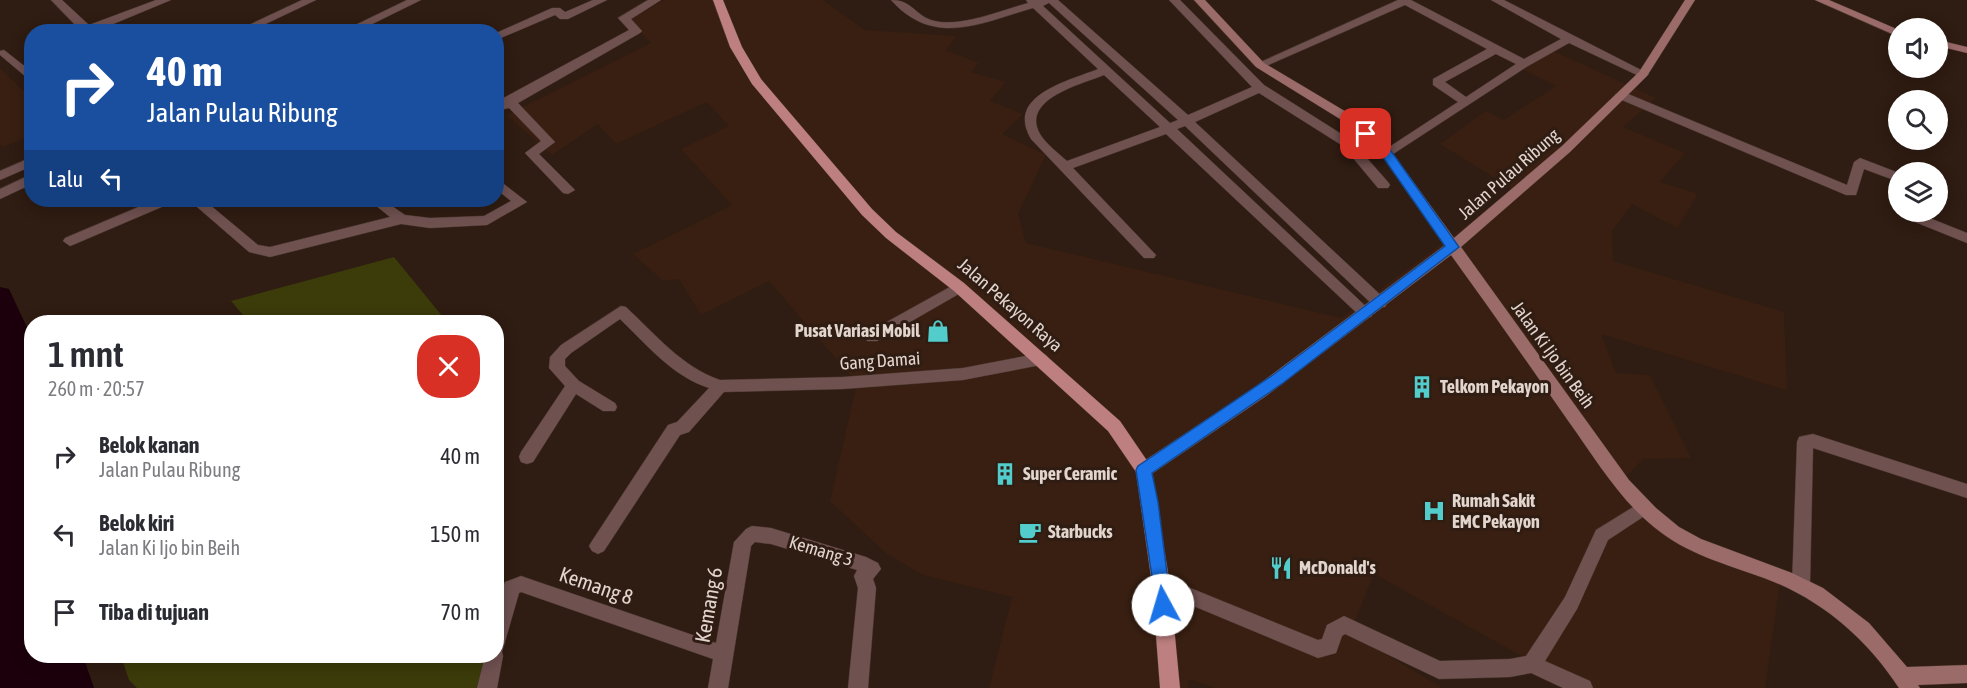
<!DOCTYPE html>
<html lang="id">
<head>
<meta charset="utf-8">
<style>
	:root { --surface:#fff; --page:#f7f7f7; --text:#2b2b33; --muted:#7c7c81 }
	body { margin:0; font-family:"Asap Condensed",sans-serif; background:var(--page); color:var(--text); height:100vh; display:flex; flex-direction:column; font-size:22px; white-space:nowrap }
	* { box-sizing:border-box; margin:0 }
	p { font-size:20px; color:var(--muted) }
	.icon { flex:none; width:33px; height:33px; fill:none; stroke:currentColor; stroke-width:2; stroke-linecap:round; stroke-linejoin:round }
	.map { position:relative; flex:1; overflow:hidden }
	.sheet { position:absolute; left:24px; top:315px; width:480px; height:348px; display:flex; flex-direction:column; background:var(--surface); border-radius:24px; box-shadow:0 3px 15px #0003 }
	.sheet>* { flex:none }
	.guide { position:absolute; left:24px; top:24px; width:480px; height:183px; border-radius:24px; box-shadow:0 3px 15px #0003; background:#1a4fa0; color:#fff; overflow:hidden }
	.buttons { position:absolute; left:1888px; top:18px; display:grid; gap:12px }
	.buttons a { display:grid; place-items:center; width:60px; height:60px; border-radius:50%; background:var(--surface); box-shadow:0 3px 15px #0003; font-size:30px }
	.pin { position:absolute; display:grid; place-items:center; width:51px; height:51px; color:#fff; margin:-26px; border-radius:12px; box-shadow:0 3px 9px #0006 }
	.me { position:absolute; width:66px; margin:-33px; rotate:354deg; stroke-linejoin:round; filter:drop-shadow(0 0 4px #0008) }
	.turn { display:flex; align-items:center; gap:21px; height:126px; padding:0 24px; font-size:27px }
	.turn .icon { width:78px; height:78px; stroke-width:2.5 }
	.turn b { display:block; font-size:42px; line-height:51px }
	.then { display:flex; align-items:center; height:57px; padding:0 24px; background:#0003; gap:12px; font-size:22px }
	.round { display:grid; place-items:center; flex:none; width:63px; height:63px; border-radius:24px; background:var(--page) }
	.headline { display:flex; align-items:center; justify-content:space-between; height:102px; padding:0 24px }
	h1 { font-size:36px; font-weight:600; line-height:45px }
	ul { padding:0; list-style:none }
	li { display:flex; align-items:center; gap:18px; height:78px; padding:0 24px }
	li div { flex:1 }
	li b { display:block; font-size:22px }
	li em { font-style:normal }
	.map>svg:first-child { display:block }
</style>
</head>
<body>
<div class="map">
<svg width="1967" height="688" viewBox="0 0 1967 688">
	<rect width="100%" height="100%" fill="#2f1c12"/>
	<!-- built -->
	<path fill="#381f11" d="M665 0H823L865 30 957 36 946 50 979 63 971 72 1006 82 990 101 1023 114 1002 134 1046 155 1018 214 1026 243 1341 318 1514 190 1440 144 1486 111 1504 120 1556 86 1520 68 1545 47 1656 98 1623 127 1685 153 1660 182 1698 194 1677 228 1632 204 1612 231 1613 261 1784 312 1787 390 1601 334 1616 373 1650 375 1691 458 1643 459 1624 479 1681 536 1781 576 1765 688H1579L1374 574 1350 633 1443 688H1215L1189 679 1188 688H989L1012 597 923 575 887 554 830 501 857 383 769 281 701 315 679 279 663 281 633 254 732 205 681 149 729 126 707 102 616 144 598 124 552 155 507 115 651 43 628 19Z
		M0 68 32 100 31 135 3 147 0 144Z"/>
	<!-- green -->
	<path fill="#3c3b0a" d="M394 257 447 322H249L231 301Z
		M121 656H487L481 688H137L129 680Z"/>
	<!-- water -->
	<path fill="#1c000c" d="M0 287 9 289 31 336 32 656H83L94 688H0Z"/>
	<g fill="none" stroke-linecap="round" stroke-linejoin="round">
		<!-- street casing -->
		<g stroke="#48362c" stroke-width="1">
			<path id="street" d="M51 0H62L89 25 156 0H171L94 32H82Z
				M302 0H316L249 32H234Z
				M407 0H421L356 32H341Z
				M593 0H607L568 19H560L555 15 496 40V33L552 8H560L565 12Z
				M648 0H661L631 19 642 31 640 33 518 103 555 142 539 154 575 190 568 194 563 193 525 153 541 141 509 108 496 111V102L629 30 618 18Z
				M891 0C912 0 914 14 931 20 957 29 1002 10 1028 3L1026 0H1058L1188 115 1252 87 1169 0H1180L1264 85 1351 140 1388 182 1390 185 1388 188H1378L1343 146 1259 93 1195 122 1385 299 1387 303 1385 307H1375L1185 126 1177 129 1373 313 1371 317H1361L1166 134 1073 168 1156 255 1154 258H1144L1031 139C1005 95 1069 81 1098 69L1033 8C981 23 934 48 891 0ZM1049 3 1178 120 1170 123 1043 6ZM1104 75 1160 127 1067 161C1058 153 1046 144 1040 134 1020 99 1082 84 1104 75Z
				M1398 0H1411L1524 59 1561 39 1491 0H1504L1649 74 1643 78 1639 76 1569 43 1528 66 1387 158 1383 157V151L1458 102 1433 85V79L1487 49 1405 5 1264 67 1260 68 1254 65ZM1496 54 1516 64 1466 97 1445 82Z
				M4 50 32 72V82L0 55V51Z
				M1621 91 1847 185 1854 162 1860 158 1899 173V182L1864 169 1856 195H1846L1617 98 1615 95Z
				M32 157V166L0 180V171Z
				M32 174V184L0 199V189Z
				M496 178 527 202 487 225 430 228 401 224 270 257 249 252 189 200H204L258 245 270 247 390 217 369 200H383L405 215 430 218 484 216 511 201 496 189Z
				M155 200H173L171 203 75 244 70 246 63 241 65 238Z
				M1910 212H1922V215L1967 233V243L1910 220Z
				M959 282 964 283 966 287 964 291 877 341H867L865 337 867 333Z
				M621 306 626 307C655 334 682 367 720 380L843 377 963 368 1041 353 1046 355 1049 359 1046 363 1041 365 963 380 843 389 724 392 689 432 680 435 604 551 598 554 592 551 589 546 592 541 668 425 677 422 709 388C672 376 647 345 620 319L571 353 565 359V366L579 381 615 403 617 407 615 411H603L576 394 533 462 527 464 521 462 519 457 521 452 565 386 549 368 550 357 561 345Z
				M1813 434 1967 484V498L1813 448 1810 585 1807 591 1801 593 1795 591 1792 585 1797 442 1799 437Z
				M1643 501 1649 503 1651 508 1649 513 1608 540 1577 609 1545 661 1590 681 1593 688H1563L1531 673 1510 677 1439 679 1345 634 1342 636 1336 653 1318 658 1155 590 1152 584 1155 578 1161 576 1318 640 1322 639 1327 625 1344 616 1440 661 1510 659 1526 656 1565 597 1596 530Z
				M752 526 771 528 866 557 878 563 881 569 873 579 876 588 868 688H848L858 588 854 576 857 570 771 544 755 542 751 546 728 688H708L713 659 521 592 519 593 502 652 503 656 497 688H477L485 656H496C496 631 494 605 505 582L521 576 716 643 734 542 746 529Z"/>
		</g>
		<!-- secondary casing -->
		<g stroke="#48362c" stroke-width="1">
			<path id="secondary" d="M1194 0H1205L1264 63 1348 113 1391 151 1454 238 1562 146 1639 72 1685 0H1695L1647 76 1570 152 1461 247 1629 480 1656 508 1679 527 1701 539 1792 573 1823 588 1869 623 1907 667 1967 665V683L1918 685 1920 688H1899C1866 638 1821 599 1764 578 1726 564 1686 554 1654 527 1619 499 1595 458 1569 422 1530 366 1491 310 1451 255L1266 396 1150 475 1144 477 1138 475 1136 470 1138 465 1254 388 1445 245 1383 157 1340 119 1256 67Z
				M1815 0H1829L1899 30V37Z
				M1938 40 1967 47V53L1938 46Z"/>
		</g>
		<!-- primary casing -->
		<g stroke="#48362c" stroke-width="1">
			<path id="primary" d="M713 0H723L742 47 761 79 872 209 896 232 964 283 1120 421 1150 465 1170 584 1180 688H1160L1152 584 1136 472 1108 431 954 291 886 238 862 215 752 84 730 47Z"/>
		</g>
		<!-- street -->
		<use href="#street" fill="#6f5150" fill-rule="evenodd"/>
		<!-- secondary -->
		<use href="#secondary" fill="#9b6b6a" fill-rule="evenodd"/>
		<!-- primary -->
		<use href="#primary" fill="#bd7f7f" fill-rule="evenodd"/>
	</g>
	<!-- route -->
	<path fill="#1a73e8" stroke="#114b97" stroke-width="1.5" d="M1362 132H1371L1391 151 1459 247 1283 383 1152 473 1158 502 1171 605 1169 610 1163 612 1157 610 1136 470 1138 466 1273 375 1445 246 1383 157 1362 137Z"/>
	<!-- icons -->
	<defs>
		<g id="shop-bare" transform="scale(1.8)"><path d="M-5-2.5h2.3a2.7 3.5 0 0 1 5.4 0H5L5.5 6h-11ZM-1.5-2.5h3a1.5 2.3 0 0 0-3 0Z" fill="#52cdcc" stroke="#2f1c12" stroke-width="2.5" paint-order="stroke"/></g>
		<g id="building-bare" transform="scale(1.8)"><path d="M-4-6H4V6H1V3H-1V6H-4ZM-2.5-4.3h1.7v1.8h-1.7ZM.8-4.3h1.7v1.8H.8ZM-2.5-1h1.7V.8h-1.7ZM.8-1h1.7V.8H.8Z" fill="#52cdcc" stroke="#2f1c12" stroke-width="2.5" paint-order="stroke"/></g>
		<g id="hospital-bare" transform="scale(1.8)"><path d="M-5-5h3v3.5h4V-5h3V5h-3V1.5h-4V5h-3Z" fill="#52cdcc" stroke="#2f1c12" stroke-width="2.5" paint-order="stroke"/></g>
		<g id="cafe-bare" transform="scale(1.8)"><path d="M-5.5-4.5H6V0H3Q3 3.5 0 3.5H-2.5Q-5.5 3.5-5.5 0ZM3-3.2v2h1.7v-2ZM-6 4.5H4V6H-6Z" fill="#52cdcc" stroke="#2f1c12" stroke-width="2.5" paint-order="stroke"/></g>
		<g id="restaurant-bare" transform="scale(1.8)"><path d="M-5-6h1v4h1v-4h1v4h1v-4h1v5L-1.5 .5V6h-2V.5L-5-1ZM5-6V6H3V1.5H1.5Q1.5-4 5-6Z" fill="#52cdcc" stroke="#2f1c12" stroke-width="2.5" paint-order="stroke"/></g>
	</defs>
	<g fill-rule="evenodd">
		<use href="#shop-bare" x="938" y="331"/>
		<use href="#building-bare" x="1422" y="387"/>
		<use href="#building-bare" x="1005" y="474"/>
		<use href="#hospital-bare" x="1434" y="511"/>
		<use href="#cafe-bare" x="1030" y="532"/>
		<use href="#restaurant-bare" x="1281" y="568"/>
	</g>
	<g text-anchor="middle" stroke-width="6" stroke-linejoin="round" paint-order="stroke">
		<!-- street labels -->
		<g font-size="18" fill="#e2d5ce" stroke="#2f1c12">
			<text transform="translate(1509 174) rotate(-41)" y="6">Jalan Pulau Ribung</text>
			<text transform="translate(1010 305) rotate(41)" y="6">Jalan Pekayon Raya</text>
			<text transform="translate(1553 355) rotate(54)" y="6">Jalan Ki Ijo bin Beih</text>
			<text transform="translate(880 361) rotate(-4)" y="6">Gang Damai</text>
			<text transform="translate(821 551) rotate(17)" y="6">Kemang 3</text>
		</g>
		<!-- poi labels -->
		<g font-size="18" font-weight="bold" fill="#e2d5ce" stroke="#2f1c12" text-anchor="start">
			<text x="920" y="337" text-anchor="end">Pusat Variasi Mobil</text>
			<text x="1440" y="393">Telkom Pekayon</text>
			<text x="1023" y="480">Super Ceramic</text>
			<text x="1452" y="507">Rumah Sakit<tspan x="1452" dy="21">EMC Pekayon</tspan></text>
			<text x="1048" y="538">Starbucks</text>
			<text x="1299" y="574">McDonald's</text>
		</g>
		<!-- near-street labels -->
		<g font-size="21" fill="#e2d5ce" stroke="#2f1c12">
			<text transform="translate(596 586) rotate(19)" y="7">Kemang 8</text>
			<text transform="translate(709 605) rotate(-80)" y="7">Kemang 6</text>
		</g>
	</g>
</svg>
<div class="buttons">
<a><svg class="icon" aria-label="sound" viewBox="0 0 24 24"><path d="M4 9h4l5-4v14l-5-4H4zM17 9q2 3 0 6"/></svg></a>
<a><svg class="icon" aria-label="search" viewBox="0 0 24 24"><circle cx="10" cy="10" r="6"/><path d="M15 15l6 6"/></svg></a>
<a><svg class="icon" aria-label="layers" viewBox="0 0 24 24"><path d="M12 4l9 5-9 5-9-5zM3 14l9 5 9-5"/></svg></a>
</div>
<div class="pin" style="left:1366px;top:134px;background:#d93025"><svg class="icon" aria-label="arrive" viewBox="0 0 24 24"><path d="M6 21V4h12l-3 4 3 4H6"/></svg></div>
<svg class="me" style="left:1163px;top:605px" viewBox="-20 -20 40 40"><circle r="19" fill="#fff"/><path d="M0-13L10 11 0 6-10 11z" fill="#1a73e8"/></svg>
<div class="guide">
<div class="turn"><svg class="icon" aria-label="right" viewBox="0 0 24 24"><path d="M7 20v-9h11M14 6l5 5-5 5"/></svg><div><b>40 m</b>Jalan Pulau Ribung</div></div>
<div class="then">Lalu<svg class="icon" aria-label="left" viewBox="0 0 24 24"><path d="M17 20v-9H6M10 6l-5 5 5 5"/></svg></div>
</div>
<section class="sheet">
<div class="headline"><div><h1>1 mnt</h1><p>260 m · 20:57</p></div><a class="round" style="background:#d93025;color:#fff"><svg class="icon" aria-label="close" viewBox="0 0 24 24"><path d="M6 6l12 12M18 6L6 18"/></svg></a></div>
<ul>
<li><svg class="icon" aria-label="right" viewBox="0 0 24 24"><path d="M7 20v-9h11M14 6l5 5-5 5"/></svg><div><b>Belok kanan</b><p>Jalan Pulau Ribung</p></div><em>40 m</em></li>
<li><svg class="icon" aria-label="left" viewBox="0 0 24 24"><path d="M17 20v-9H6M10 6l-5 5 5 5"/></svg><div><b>Belok kiri</b><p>Jalan Ki Ijo bin Beih</p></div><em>150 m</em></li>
<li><svg class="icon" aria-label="arrive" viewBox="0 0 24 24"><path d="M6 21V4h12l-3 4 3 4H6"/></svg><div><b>Tiba di tujuan</b></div><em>70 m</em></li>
</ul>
</section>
</div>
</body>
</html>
